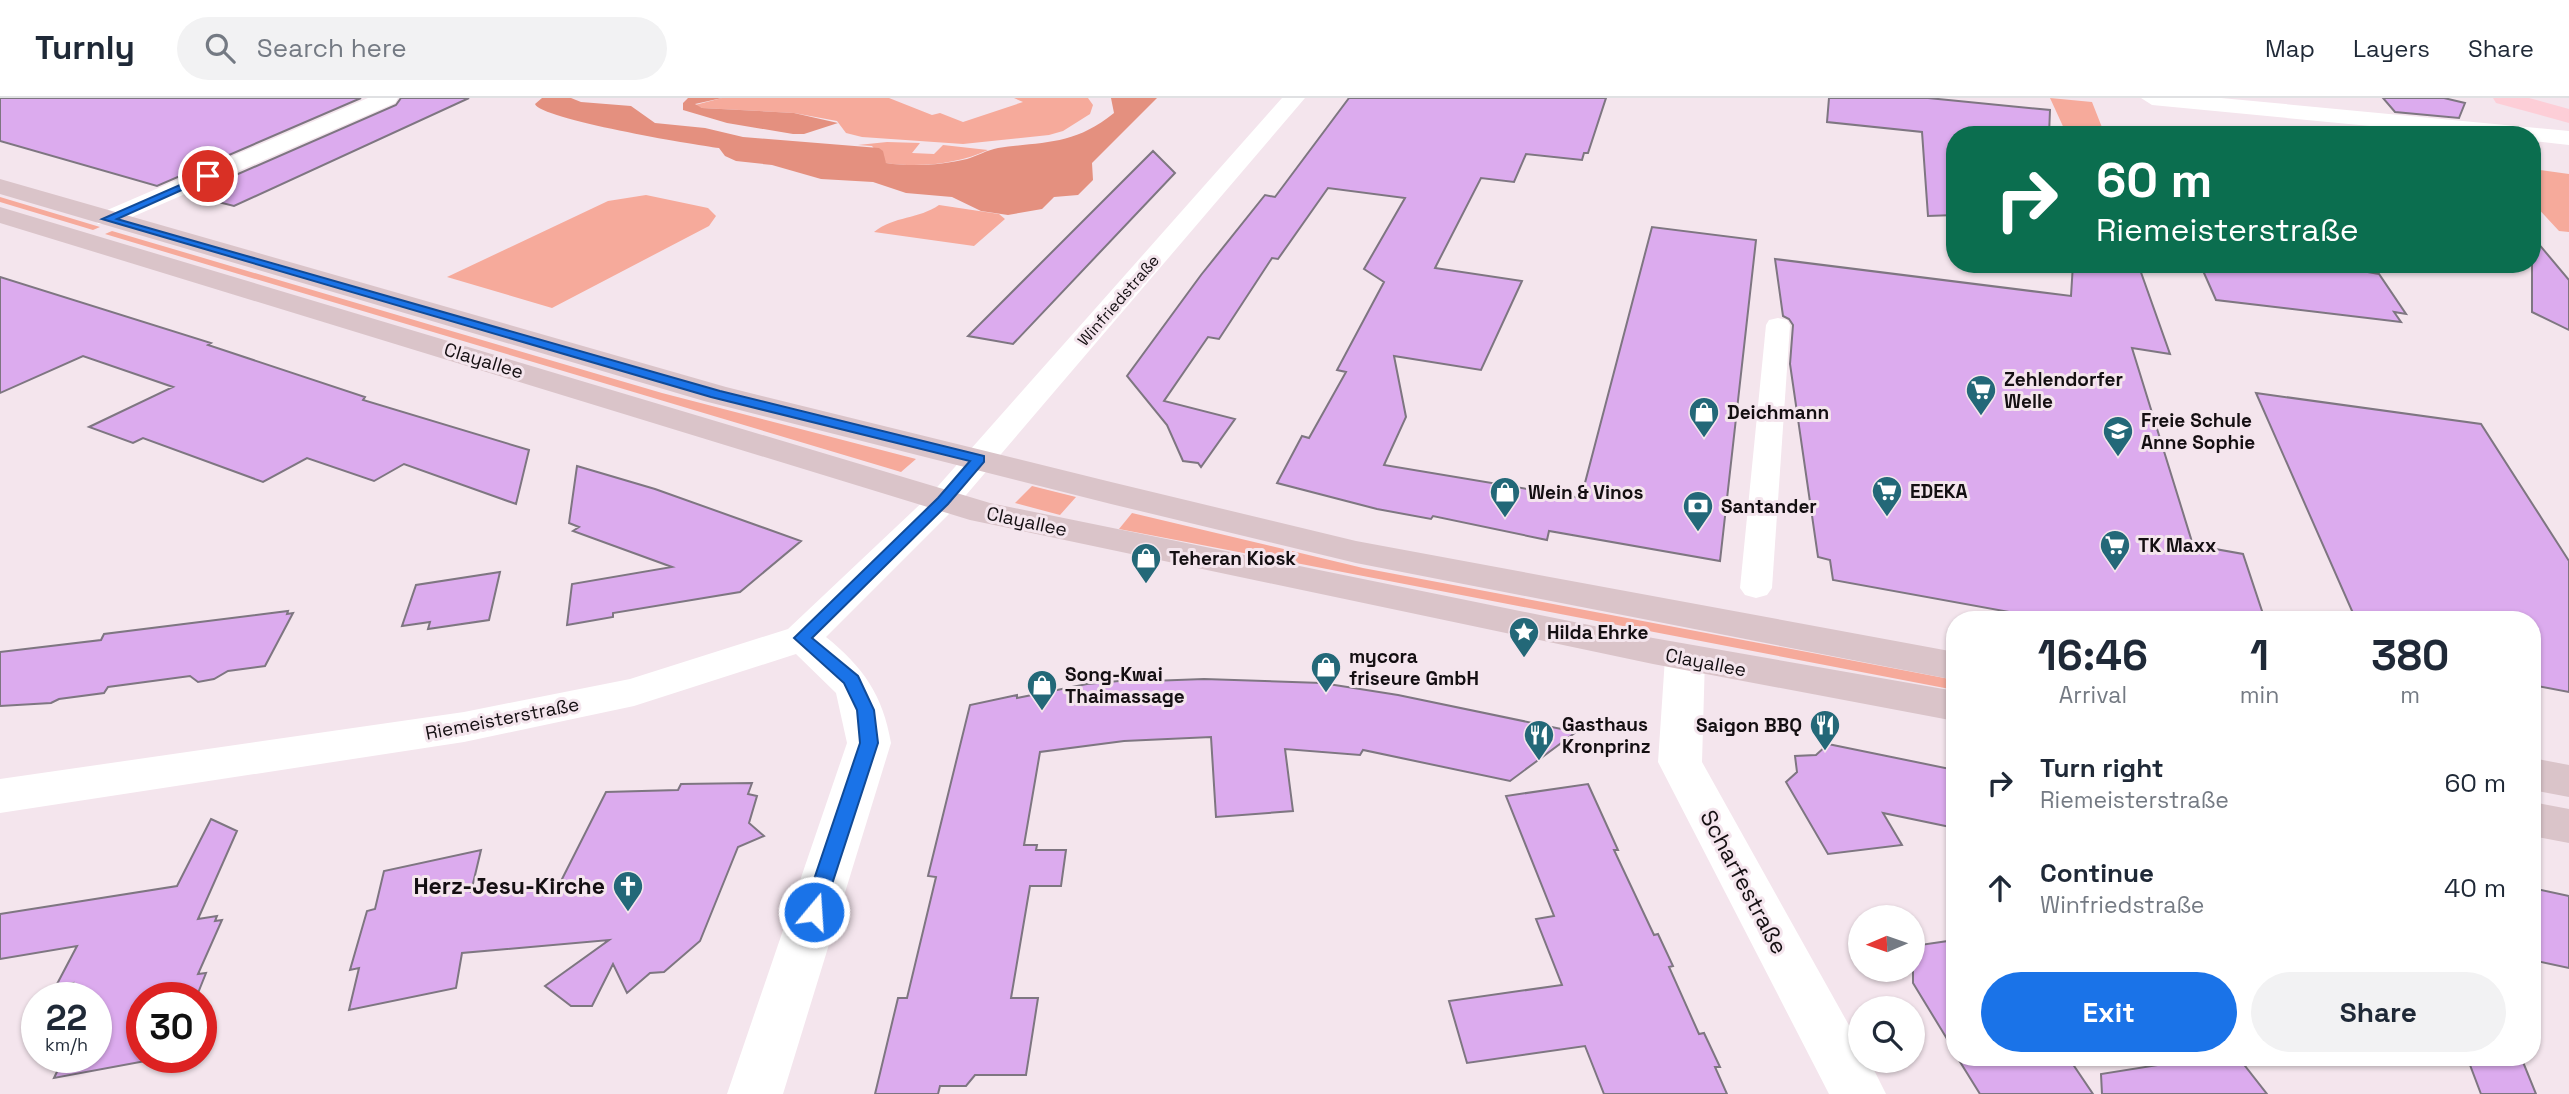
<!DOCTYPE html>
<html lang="en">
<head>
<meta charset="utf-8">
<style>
	:root { --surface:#fff; --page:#f2f2f3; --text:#1f2937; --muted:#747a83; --line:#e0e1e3; --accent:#1a73e8 }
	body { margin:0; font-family:"Space Grotesk",sans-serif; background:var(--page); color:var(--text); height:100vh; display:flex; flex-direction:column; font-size:26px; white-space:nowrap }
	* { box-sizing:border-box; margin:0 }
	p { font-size:23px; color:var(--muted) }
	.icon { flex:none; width:38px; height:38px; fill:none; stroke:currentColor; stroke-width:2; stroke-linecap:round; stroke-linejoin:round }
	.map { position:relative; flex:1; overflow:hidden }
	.details { position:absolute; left:1946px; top:513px; width:595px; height:455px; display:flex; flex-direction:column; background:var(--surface); border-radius:28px; box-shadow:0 2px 5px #0004 }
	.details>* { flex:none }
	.banner { position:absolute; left:1946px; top:28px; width:595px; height:147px; border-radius:28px; box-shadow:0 2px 5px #0004; background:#0b6e4f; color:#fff; overflow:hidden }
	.needle { width:46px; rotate:268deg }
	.fabs { position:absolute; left:1848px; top:807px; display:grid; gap:14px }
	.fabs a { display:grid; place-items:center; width:77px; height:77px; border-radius:50%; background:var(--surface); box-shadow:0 2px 5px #0004; font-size:35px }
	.speed { position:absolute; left:21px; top:884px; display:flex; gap:14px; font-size:35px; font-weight:700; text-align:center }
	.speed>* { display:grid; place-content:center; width:91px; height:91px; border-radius:50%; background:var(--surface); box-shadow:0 2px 5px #0004; line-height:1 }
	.speed small { font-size:18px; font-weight:400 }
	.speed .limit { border:10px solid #d22; background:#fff; color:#111 }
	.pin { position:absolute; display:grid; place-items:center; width:60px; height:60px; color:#fff; margin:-30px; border:4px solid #fff; border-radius:50%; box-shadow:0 2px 7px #0007 }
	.me { position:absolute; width:77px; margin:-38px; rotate:18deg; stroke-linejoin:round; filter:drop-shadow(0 0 5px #0008) }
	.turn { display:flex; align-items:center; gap:24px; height:147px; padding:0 35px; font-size:32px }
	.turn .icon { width:91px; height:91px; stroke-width:2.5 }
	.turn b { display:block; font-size:49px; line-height:60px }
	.eta { display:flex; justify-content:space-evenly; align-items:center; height:119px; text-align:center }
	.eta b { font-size:42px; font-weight:700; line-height:49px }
	.action { display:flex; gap:14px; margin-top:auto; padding:14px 35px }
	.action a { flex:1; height:80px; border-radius:42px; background:var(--accent); color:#fff; font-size:28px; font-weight:700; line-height:80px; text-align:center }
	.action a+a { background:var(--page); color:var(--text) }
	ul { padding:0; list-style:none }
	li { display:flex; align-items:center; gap:21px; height:105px; padding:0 35px }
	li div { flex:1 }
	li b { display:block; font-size:26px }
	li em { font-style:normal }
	header { display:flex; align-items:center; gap:42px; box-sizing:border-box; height:98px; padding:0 35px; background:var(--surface); border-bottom:2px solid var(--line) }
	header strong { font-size:33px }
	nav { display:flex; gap:38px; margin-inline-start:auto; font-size:24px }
	.search { width:490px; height:63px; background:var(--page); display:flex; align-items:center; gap:18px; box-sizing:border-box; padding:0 24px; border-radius:38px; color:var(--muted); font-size:26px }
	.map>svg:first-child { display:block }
</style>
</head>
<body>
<header>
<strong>Turnly</strong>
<div class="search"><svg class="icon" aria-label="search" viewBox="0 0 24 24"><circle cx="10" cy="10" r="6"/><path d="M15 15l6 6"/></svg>Search here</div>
<nav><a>Map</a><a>Layers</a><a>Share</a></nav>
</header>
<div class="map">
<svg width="2569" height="996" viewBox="0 0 2569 996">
	<rect width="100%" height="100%" fill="#f4e5ed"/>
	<!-- green -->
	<path fill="#f6aa9b" d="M722 0H889L932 17 940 15 963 24 1023 4 1014 0H1088L1093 7 1090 16 1063 33 1049 37 963 46 862 39 846 35 837 23 794 15 702 10 695 7Z
		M2050 0 2092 4 2105 37H2067Z
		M887 44 920 45 912 55 934 56 943 47 988 52C958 66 919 70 886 65L872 48 858 47Z
		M2532 71 2569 76V134L2559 133 2532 104Z
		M646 97 708 110 716 118 709 128 552 210 447 179 608 103Z
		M0 99 100 129 93 132 0 104Z
		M939 107 999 116 1005 121 974 148 874 134C894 118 919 121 939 107Z
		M112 133 662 295 916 361 901 374 105 136Z
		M1032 388 1076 399 1060 417 1015 405Z
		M1132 415 1363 470 1955 582V592L1119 431Z"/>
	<!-- forest -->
	<path fill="#e4907f" d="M542 0H571L581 4 631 8 655 25 705 30 743 39 879 50 883 53 886 65C911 69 943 67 967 61 977 58 987 52 998 50 1045 43 1073 48 1114 15L1111 0H1157L1092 65 1093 82 1078 97 1054 99 1042 111 1008 117 981 113 952 99 906 95 873 84 821 81 772 67 736 63 725 58 719 50C694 47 540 21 535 6Z
		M688 0H722L695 6 702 10 794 15 838 25 804 36H793L727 25 683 12V5Z"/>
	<!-- building -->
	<path fill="#dcabee" stroke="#7e7681" stroke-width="2" d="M0 0H361L157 88 0 43Z
		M401 0H469L234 108 190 97 396 7Z
		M1349 0H1606L1588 55H1584L1582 62 1526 56 1514 84 1481 80 1435 170 1522 183 1481 272 1394 258 1406 319 1384 367 1581 400 1652 129 1756 142 1720 463 1549 433 1547 442 1433 418 1431 421 1377 411 1277 385 1302 338 1309 340 1346 274 1337 272 1384 184 1364 171 1405 100 1328 90 1278 161 1272 160 1219 241 1208 239 1164 303 1235 321 1201 369 1198 365 1183 363 1167 327 1127 278 1201 177 1265 97 1275 99Z
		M1829 0H1928L2050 12 2049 37H1955V117L1928 118 1922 34 1827 24Z
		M2383 0H2444L2465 5 2459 20 2395 14Z
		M1153 53 1175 75 1013 246 968 238Z
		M2532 138 2569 182V232L2532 214Z
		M1775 161 2071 198 2073 166H2138L2170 256 2132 250 2193 447 2243 456 2265 522H2053L1833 482 1830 462 1818 459 1790 266 1793 227 1789 221 1783 218Z
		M2200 166H2362L2368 174 2379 176 2406 216 2394 214 2401 224 2216 202Z
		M0 179 211 245 208 247 365 299 363 302 529 352 516 406 404 366 374 383 307 360 263 384 143 340 133 345 89 329 173 289 83 258 0 295Z
		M2256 295 2481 326 2569 463V594L2532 587V522H2356Z
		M577 368 655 391 801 443 740 494 613 515V519L567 527 572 486 672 469 573 433 579 429 569 425Z
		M500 474 489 522 428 531 430 524 402 528 416 487Z
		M288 513 287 516 293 515 265 568 228 573 214 581 198 584 190 578 108 589 104 595 59 601 51 605 0 608V554L101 542 104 536Z
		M1151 580V583L1204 581 1322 585 1398 597 1576 634 1510 683 1363 652 1360 657 1285 651 1293 713 1216 719 1211 639 1124 643 1040 654 1024 747H1037L1036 752H1066L1061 788H1030L1011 900H1038L1026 977H975L966 988H940L938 996H875L898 900H907L936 779 928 778 970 607 1017 597V600L1087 586Z
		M1828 646 1955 672V730L1883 715 1902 747 1828 756 1786 684 1797 674 1795 658 1816 657Z
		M752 685 748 696 757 698 749 725 764 738 738 749 700 843 664 874 650 875 627 895 613 866 592 908H571L545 888 609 842 462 855 456 890 349 912 359 870 350 872 367 813 375 811 384 773 481 752 471 794 557 791 606 694 678 692 681 686Z
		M1588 686 1618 752H1614L1654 837 1658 836 1673 868 1669 869 1699 936 1704 935 1720 969H1715L1727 996H1604L1585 948 1467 965 1449 903 1562 887 1536 821 1554 818 1506 698Z
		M211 721 237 733 198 821 217 818 215 823 222 822 198 876 206 875 196 900H142V959H167L54 980 64 959H96V900H66L73 885 56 888 77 848 0 861V816L177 788Z
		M2532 790 2569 798V870L2532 862Z
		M1955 842V954L1913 885V848Z
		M1957 959H2068L2093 996H1980Z
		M2208 959H2238L2267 996H2102L2101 976Z
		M2467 959H2521L2536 996H2481Z"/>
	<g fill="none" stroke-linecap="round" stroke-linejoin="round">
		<!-- pedestrian -->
		<path fill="#fff" fill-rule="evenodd" d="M1778 220 1787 222 1790 227 1772 490 1767 497 1756 500 1745 497 1740 490 1766 227 1769 222Z"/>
		<!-- minor -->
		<path fill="#fff" fill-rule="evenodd" d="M368 0H398L395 5 116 126H98L94 121 98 116Z
			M1282 0H1305L955 410 826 539C863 569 883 597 891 645L783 996H727L847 645 836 595 796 556 634 608 464 644 0 715V681L464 614 630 581 788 531 931 396Z
			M2141 0H2221L2569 33V47L2532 43V37H2464L2152 7Z
			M1685 547 1699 550 1705 560 1702 664 1860 947V962H1869L1886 996H1829L1658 664 1665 560 1671 550Z"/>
		<!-- secondary -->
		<path fill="#dac4c9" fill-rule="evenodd" d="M0 81 726 289 1111 384 1356 443 1955 554V582L1356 465 1111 406 704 303 0 96Z
			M0 109 990 405 1653 540 1955 593V623L1653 566 970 422 0 125Z
			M2532 660 2569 667V699L2532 692Z
			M2532 704 2569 711V745L2532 738Z"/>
		<!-- primary -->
		<path fill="#fdced7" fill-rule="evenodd" d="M2493 0H2529L2569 11V25L2496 5Z"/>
	</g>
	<!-- route -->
	<path fill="#1a73e8" stroke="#114b97" stroke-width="2" d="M205 76 213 78 117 121 720 293 984 358V364L948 406 812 540 858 578 874 612 878 645 821 820H806L803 814 860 645 857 612 844 585 794 540 938 400 970 363 711 299 102 121Z"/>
	<!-- icons -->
	<defs>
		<g id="supermarket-pin" transform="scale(1.575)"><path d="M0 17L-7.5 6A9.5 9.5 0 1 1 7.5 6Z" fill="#236878" stroke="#f4e5ed"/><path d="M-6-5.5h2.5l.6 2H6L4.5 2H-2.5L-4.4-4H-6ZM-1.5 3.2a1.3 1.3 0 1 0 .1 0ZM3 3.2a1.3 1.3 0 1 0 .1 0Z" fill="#fff"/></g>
		<g id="shop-pin" transform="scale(1.575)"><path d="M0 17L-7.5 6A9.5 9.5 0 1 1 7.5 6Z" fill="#236878" stroke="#f4e5ed"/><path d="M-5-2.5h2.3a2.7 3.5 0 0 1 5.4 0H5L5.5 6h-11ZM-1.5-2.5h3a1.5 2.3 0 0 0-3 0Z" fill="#fff"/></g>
		<g id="school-pin" transform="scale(1.575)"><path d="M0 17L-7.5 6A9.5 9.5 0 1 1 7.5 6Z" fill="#236878" stroke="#f4e5ed"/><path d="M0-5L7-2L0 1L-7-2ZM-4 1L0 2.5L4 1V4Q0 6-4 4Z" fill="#fff"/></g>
		<g id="bank-pin" transform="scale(1.575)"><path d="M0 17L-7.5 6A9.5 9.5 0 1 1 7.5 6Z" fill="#236878" stroke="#f4e5ed"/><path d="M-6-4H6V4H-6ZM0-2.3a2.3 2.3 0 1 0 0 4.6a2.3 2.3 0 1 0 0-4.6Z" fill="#fff"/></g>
		<g id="sight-pin" transform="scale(1.575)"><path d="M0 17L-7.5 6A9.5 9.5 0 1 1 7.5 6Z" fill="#236878" stroke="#f4e5ed"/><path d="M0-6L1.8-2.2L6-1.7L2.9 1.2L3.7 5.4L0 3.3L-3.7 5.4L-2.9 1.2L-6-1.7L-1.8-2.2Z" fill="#fff"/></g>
		<g id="restaurant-pin" transform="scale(1.575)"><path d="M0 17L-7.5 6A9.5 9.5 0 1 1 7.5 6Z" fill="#236878" stroke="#f4e5ed"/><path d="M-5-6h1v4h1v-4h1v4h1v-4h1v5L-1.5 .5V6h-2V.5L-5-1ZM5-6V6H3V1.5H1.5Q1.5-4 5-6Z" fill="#fff"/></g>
		<g id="church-pin" transform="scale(1.575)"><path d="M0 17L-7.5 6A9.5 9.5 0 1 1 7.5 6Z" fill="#236878" stroke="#f4e5ed"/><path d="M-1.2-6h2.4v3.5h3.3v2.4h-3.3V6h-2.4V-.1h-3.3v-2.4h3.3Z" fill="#fff"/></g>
	</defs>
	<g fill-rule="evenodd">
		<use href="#supermarket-pin" x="1981" y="292"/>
		<use href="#shop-pin" x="1704" y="314"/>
		<use href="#school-pin" x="2118" y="333"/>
		<use href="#supermarket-pin" x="1887" y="393"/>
		<use href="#shop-pin" x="1505" y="394"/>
		<use href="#bank-pin" x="1698" y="408"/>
		<use href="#supermarket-pin" x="2115" y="447"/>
		<use href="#shop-pin" x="1146" y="460"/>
		<use href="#sight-pin" x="1524" y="534"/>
		<use href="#shop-pin" x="1326" y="569"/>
		<use href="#shop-pin" x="1042" y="587"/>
		<use href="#restaurant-pin" x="1825" y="627"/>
		<use href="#restaurant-pin" x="1539" y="637"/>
		<use href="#church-pin" x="628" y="788"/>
	</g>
	<g text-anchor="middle" stroke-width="6" stroke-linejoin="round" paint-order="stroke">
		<!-- far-street labels -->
		<g font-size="16" fill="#140f12" stroke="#f4e5ed">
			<text transform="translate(1118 202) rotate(-49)" y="6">Winfriedstraße</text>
		</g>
		<!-- street labels -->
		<g font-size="19" fill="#140f12" stroke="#f4e5ed">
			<text transform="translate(484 262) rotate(17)" y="7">Clayallee</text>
			<text transform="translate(1027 423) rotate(12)" y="7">Clayallee</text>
			<text transform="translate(1706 564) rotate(11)" y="7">Clayallee</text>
			<text transform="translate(502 620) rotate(-11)" y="7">Riemeisterstraße</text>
		</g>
		<!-- poi labels -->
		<g font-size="19" font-weight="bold" fill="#140f12" stroke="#f4e5ed" text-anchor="start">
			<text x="2004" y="288">Zehlendorfer<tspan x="2004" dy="22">Welle</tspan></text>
			<text x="1727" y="321">Deichmann</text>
			<text x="2141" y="329">Freie Schule<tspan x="2141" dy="22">Anne Sophie</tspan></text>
			<text x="1910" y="400">EDEKA</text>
			<text x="1528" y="401">Wein &amp; Vinos</text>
			<text x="1721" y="415">Santander</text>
			<text x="2138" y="454">TK Maxx</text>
			<text x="1169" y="467">Teheran Kiosk</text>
			<text x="1547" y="541">Hilda Ehrke</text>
			<text x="1349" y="565">mycora<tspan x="1349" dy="22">friseure GmbH</tspan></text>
			<text x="1065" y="583">Song-Kwai<tspan x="1065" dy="22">Thaimassage</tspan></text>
			<text x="1562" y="633">Gasthaus<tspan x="1562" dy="22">Kronprinz</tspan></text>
			<text x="1802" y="634" text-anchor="end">Saigon BBQ</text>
		</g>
		<!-- near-street labels -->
		<g font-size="23" fill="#140f12" stroke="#f4e5ed">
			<text transform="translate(1744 784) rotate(62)" y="8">Scharfestraße</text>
		</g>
		<!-- near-poi labels -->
		<g font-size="23" font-weight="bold" fill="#140f12" stroke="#f4e5ed" text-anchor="end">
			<text x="605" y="796">Herz-Jesu-Kirche</text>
		</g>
	</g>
</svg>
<div class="fabs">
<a><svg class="needle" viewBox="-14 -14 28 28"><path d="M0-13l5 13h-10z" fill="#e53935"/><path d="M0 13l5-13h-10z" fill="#747a83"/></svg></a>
<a><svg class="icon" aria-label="search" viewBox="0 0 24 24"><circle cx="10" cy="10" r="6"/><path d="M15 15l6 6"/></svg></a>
</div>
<div class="speed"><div>22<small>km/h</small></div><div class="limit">30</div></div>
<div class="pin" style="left:208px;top:78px;background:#d93025"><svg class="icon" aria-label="arrive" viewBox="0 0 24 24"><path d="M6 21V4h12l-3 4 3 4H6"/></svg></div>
<svg class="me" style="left:814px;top:814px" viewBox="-20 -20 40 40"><circle r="17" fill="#1a73e8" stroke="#fff" stroke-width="3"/><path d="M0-11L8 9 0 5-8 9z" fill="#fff"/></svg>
<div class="banner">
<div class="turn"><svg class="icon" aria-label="right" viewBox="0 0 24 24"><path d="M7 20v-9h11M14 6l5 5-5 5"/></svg><div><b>60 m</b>Riemeisterstraße</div></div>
</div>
<section class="details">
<div class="eta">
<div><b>16:46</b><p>Arrival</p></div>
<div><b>1</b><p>min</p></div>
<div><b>380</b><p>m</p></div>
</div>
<ul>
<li><svg class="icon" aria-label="right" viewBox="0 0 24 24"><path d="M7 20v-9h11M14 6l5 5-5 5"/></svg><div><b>Turn right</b><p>Riemeisterstraße</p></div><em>60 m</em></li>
<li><svg class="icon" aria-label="ahead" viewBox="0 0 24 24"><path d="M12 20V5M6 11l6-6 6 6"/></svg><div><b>Continue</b><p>Winfriedstraße</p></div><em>40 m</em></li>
</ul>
<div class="action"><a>Exit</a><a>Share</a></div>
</section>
</div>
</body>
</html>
